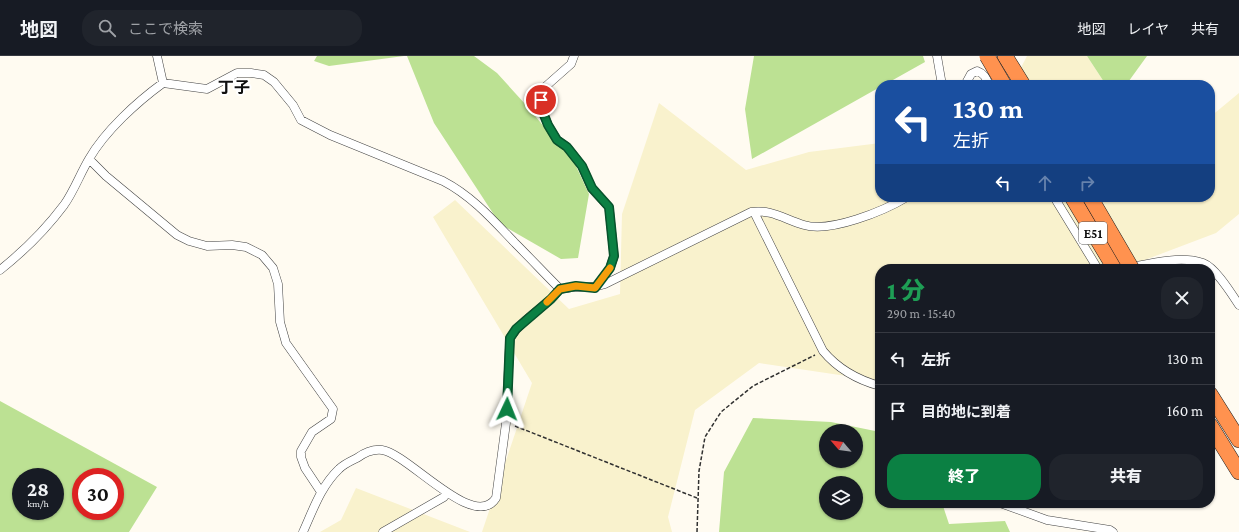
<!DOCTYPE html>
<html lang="ja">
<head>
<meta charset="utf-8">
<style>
	:root { --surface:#171b24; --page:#20242c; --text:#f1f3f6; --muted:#9ea1a6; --line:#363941; --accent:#0b8043 }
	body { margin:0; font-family:"Crimson Pro","Noto Sans JP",serif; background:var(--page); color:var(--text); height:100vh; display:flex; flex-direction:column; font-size:15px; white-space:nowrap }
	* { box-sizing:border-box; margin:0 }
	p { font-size:13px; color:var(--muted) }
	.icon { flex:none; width:22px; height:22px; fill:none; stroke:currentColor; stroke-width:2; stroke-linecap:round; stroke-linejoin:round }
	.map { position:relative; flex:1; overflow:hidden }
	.drawer { position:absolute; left:875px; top:208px; width:340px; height:244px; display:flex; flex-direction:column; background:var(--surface); border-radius:16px; box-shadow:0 1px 3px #0004 }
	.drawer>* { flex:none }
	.hud { position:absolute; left:875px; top:24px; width:340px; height:122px; border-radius:16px; box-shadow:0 1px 3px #0004; background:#1a4fa0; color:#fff; overflow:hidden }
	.needle { width:26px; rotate:298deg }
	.buttons { position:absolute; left:819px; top:368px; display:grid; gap:8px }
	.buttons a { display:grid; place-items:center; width:44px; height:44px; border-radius:50%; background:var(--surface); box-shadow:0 1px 3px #0004; font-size:20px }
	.speed { position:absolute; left:12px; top:412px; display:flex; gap:8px; font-size:20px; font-weight:700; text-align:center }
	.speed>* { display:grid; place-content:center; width:52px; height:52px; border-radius:50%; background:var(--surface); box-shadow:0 1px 3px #0004; line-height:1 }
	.speed small { font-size:10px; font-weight:400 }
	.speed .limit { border:6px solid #d22; background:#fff; color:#111 }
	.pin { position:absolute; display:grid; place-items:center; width:34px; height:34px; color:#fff; margin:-17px; border:2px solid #fff; border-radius:50%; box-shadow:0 1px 4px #0007 }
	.me { position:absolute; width:44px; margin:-22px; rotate:2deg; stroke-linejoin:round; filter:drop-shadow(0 0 3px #0008) }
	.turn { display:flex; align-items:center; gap:14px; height:84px; padding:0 12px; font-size:18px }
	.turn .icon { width:52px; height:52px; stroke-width:2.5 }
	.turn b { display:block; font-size:28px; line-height:34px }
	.lanes { display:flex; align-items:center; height:38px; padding:0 12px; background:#0003; justify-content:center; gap:20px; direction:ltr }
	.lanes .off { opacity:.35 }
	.round { display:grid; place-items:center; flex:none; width:42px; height:42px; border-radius:16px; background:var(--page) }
	.overview { display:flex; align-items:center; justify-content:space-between; height:68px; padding:0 12px }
	h1 { font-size:24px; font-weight:800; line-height:30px; color:#1e9e55 }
	.cta { display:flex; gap:8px; margin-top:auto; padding:8px 12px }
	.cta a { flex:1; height:46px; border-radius:16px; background:var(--accent); color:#fff; font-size:16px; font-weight:800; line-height:46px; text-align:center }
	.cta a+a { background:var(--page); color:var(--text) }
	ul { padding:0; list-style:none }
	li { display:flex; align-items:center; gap:12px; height:52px; padding:0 12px; border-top:1px solid var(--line) }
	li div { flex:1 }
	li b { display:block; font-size:15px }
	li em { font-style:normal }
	header { display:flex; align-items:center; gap:24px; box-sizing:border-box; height:56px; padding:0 20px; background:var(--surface); border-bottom:1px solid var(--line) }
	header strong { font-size:19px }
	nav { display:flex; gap:22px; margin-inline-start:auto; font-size:14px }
	.search { width:280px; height:36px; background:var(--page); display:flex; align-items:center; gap:10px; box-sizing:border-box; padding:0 14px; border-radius:16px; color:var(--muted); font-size:15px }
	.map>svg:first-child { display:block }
</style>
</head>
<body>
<header>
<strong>地図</strong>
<div class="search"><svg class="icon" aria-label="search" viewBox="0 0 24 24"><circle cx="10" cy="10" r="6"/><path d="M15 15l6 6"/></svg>ここで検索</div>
<nav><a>地図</a><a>レイヤ</a><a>共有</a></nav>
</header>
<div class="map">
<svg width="1239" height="476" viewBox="0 0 1239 476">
	<rect width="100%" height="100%" fill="#fffbf1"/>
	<!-- farmland -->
	<path fill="#f9f2cd" d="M1027 0H1087L1106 29H1012Z
		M1239 37V158L1216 177 1121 213H880V325L759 307 695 354 668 461 672 476H482L532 327 433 161 455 144 569 253 620 238 622 158 659 47 746 114 809 96 880 87V141H1210V61Z
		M356 432 470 476H320L341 464Z"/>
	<!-- forest -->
	<path fill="#bce193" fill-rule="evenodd" d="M317 0H404L329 10 314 5Z
		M407 0H474L497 17 526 49 575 108 589 138 578 202 561 203 500 168 434 67Z
		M754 0H923L925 6 884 29H880V31L752 103 745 53Z
		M1087 0H1147L1126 29H1106Z
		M0 345 157 431 129 476H0ZM21 421H55V455H21ZM81 421H115V455H81Z
		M753 362 831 366 880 376V447H942L949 468 1005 465 1010 476H719L724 416ZM826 375H856V405H826ZM826 427H856V457H826Z"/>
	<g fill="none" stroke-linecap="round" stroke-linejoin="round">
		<!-- street casing -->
		<g stroke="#424242" stroke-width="9">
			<path id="street" d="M157 0 163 27
				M574 0 571 8 545 31 541 44 542 54 548 69 557 84 567 91 582 110 592 133 609 151 614 200 610 212 595 232
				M937 0 942 29
				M965 29 971 18 977 15C985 18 986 22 989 29
				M89 103 106 120 177 179 189 185 207 190 232 189 246 191 262 199 273 212 278 228 280 266 286 287 333 353 331 363 312 376 301 395V401L305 412 321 436
				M1054 141 1098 213
				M754 156 823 295C838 313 858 324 880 330
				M1129 211C1152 208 1180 199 1203 207 1216 212 1231 237 1239 249
				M0 214C24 195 46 173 64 149 74 135 80 118 89 103 105 75 137 46 163 27L207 33 237 17H251L264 19 274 26 293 49 301 64 330 79 443 125C472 140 493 164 515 187 530 202 545 218 560 233
				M1000 447 1047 464 1110 474 1113 476
				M303 476C313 454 321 430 339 413 344 408 351 405 357 402 364 397 373 393 382 394 409 398 474 476 496 442L506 367 510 282C521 265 537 256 551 243 555 240 558 234 562 233 577 229 591 233 605 228L751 156C771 153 784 163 804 169 830 177 884 155 907 141
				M383 476 444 441"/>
		</g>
		<!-- highway casing -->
		<g stroke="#202020" stroke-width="16">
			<path id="highway" d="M1005 0 1023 29
				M1072 141 1115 213
				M1210 338 1239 384
				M1210 369 1239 416"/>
		</g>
		<!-- path -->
		<path stroke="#313131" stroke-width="1.5" stroke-dasharray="4 2" stroke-linecap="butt" d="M515 370 697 442
			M697 476 699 415 705 381 721 356 753 330 815 299"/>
		<!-- street -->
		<use href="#street" stroke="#fff" stroke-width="8"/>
		<!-- highway -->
		<use href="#highway" stroke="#ff924f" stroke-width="15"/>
		<!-- highway-bridge casing -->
		<g stroke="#202020" stroke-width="16" stroke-linecap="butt">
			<path id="highway-bridge" d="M987 0 1004 29
				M1090 141 1132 213"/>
		</g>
		<!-- highway-bridge -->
		<use href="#highway-bridge" stroke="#ff924f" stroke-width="15"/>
	</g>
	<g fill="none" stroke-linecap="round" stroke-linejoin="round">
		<!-- route casing -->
		<g stroke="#07532c" stroke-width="10">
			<path id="route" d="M507 353 510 282 516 273 551 243 560 233 576 230 595 232 610 212 614 200 609 151 592 132 582 110 567 91 557 84 548 69 542 54 541 44"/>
		</g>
		<!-- route -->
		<use href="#route" stroke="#0b8043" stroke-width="7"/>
		<!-- slow -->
		<path stroke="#f59e0b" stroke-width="7" d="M547 246 560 233 576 230 595 232 610 212"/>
	</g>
	<g text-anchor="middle" stroke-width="4" stroke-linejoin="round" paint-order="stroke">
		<!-- shield labels -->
		<rect fill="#fff" stroke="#575757" stroke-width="1" x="1079" y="166" width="28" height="22" rx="3"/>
		<g font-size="13" font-weight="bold" fill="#0f0f0f">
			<text x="1093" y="182">E51</text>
		</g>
		<!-- quarter labels -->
		<g font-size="16" font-weight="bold" fill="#0f0f0f" stroke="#fff">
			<text x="234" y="37">丁子</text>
		</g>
	</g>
</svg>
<div class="buttons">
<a><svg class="needle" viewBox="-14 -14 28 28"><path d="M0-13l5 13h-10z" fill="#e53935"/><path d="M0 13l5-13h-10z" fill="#9ea1a6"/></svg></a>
<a><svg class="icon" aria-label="layers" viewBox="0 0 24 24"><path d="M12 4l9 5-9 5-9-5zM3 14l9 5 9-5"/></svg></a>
</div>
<div class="speed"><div>28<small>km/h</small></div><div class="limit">30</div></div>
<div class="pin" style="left:541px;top:44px;background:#d93025"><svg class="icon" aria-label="arrive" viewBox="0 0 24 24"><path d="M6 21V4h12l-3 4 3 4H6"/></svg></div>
<svg class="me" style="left:507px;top:353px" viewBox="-20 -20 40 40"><path d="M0-17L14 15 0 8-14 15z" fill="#0b8043" stroke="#fff" stroke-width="4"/></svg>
<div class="hud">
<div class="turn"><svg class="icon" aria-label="left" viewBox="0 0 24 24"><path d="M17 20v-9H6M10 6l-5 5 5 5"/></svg><div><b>130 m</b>左折</div></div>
<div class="lanes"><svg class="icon" aria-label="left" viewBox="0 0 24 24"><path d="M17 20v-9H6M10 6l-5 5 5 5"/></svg><svg class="icon off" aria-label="ahead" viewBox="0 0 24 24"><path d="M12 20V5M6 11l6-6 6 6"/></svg><svg class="icon off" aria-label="right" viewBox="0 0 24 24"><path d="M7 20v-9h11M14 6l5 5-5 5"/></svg></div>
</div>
<section class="drawer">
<div class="overview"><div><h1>1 分</h1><p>290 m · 15:40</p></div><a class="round"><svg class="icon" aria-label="close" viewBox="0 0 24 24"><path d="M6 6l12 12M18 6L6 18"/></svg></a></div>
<ul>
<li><svg class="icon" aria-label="left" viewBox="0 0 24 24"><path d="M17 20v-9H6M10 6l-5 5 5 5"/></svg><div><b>左折</b></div><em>130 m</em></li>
<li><svg class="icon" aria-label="arrive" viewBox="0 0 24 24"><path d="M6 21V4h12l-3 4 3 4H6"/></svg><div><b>目的地に到着</b></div><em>160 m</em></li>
</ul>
<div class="cta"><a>終了</a><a>共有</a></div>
</section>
</div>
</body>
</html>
